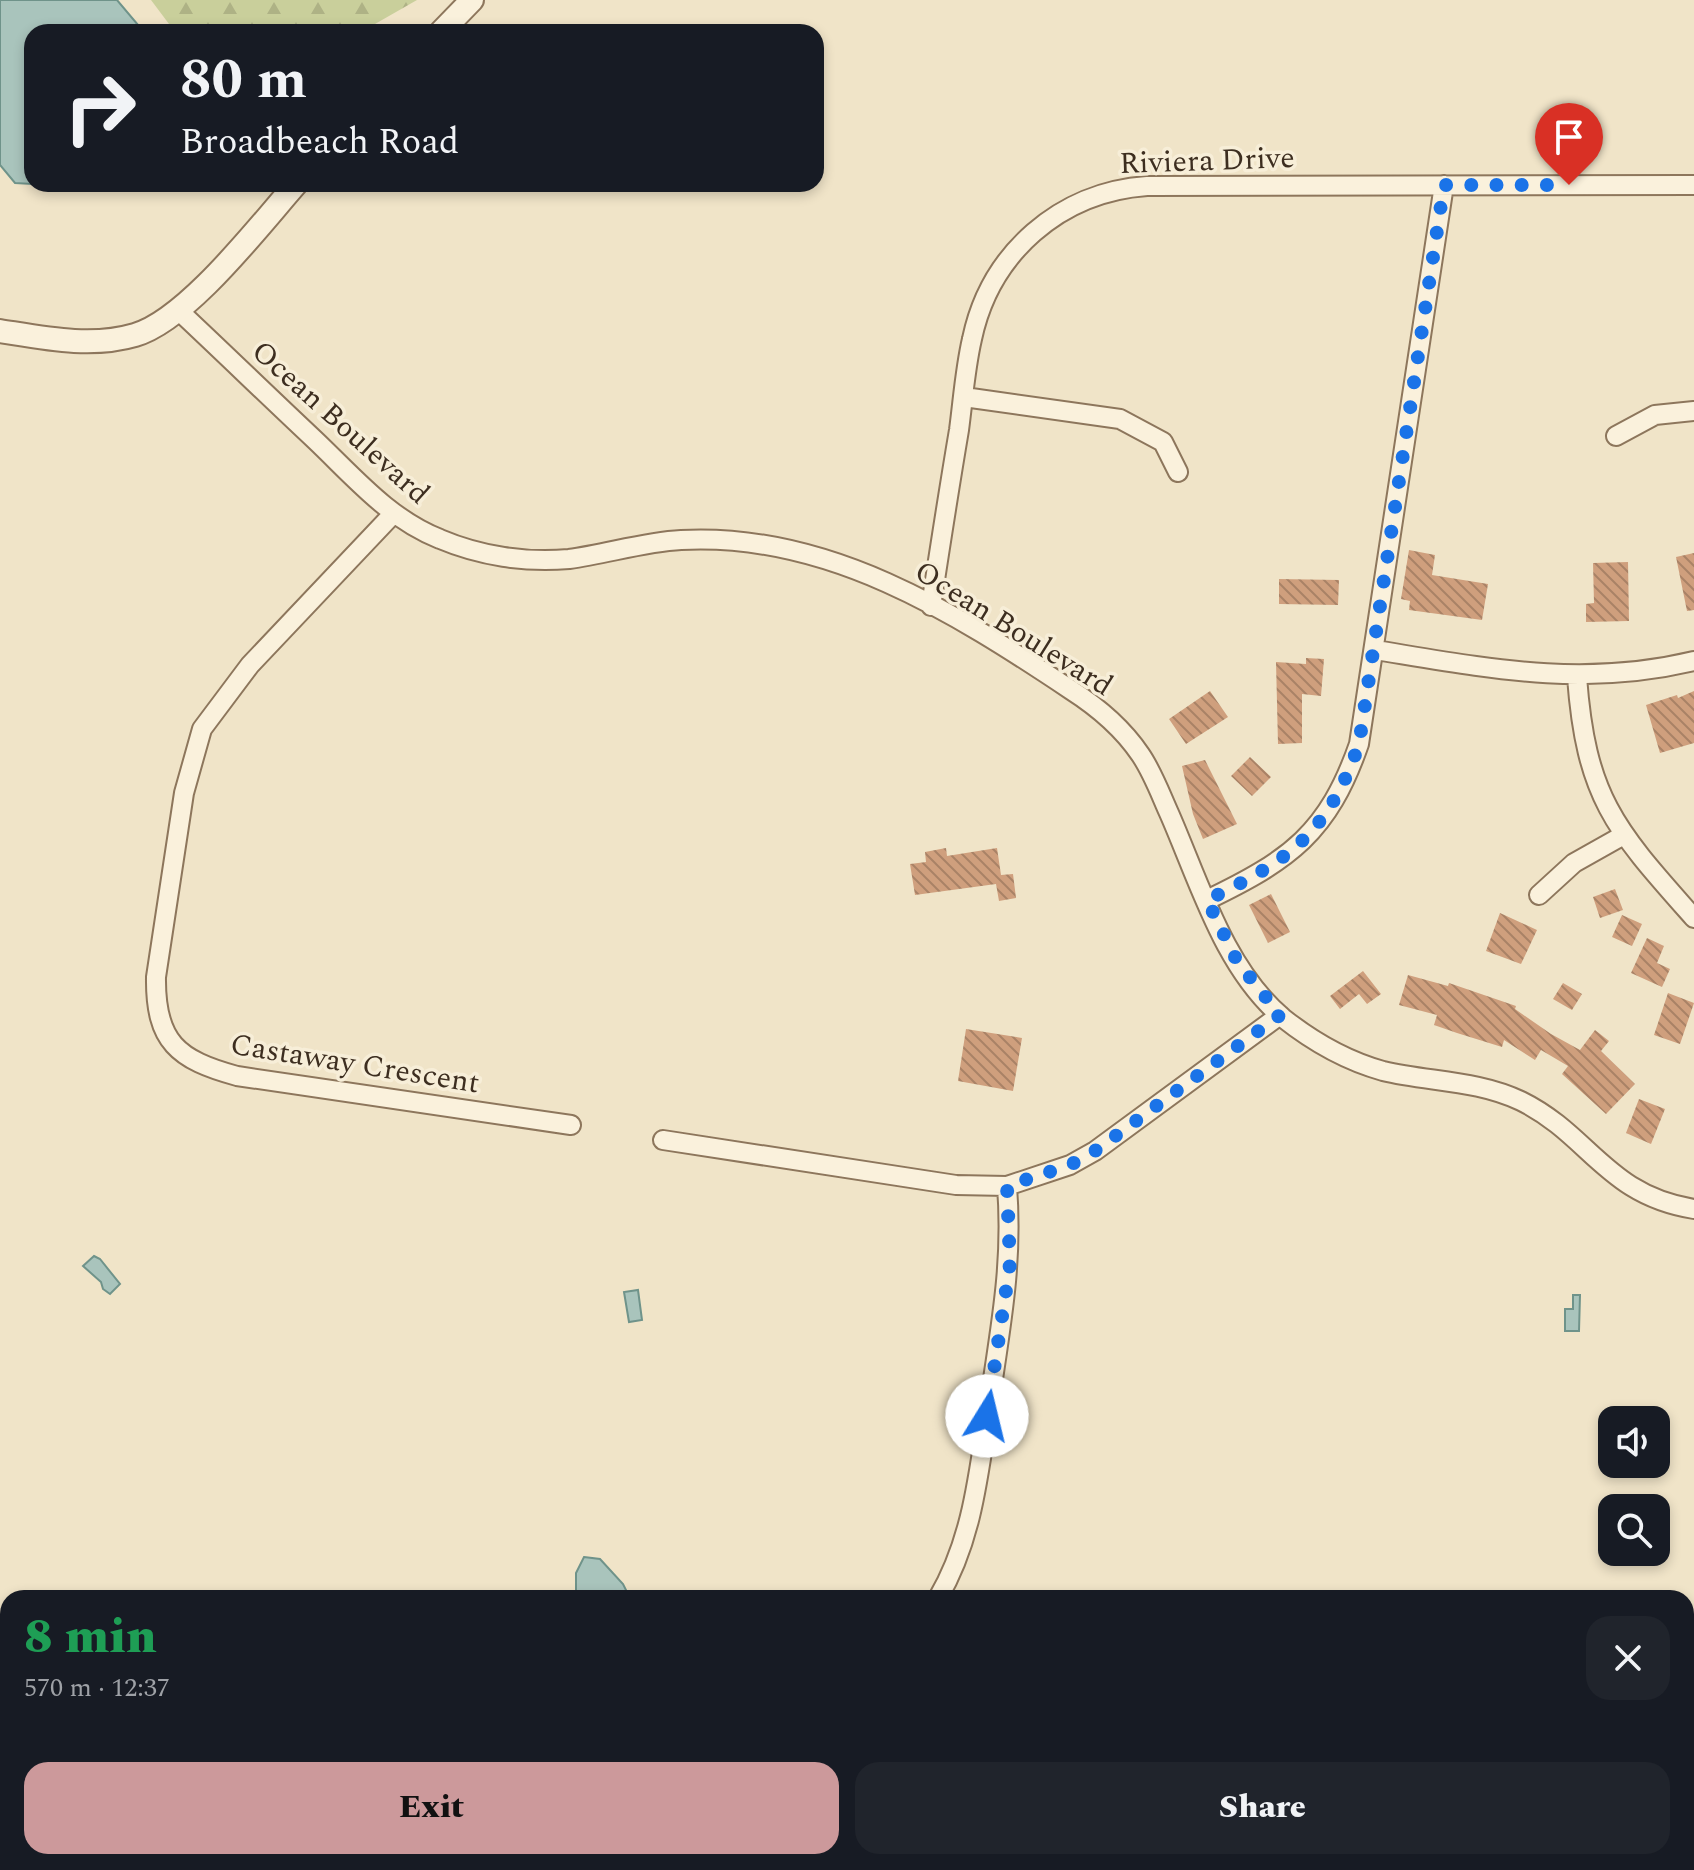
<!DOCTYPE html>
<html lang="en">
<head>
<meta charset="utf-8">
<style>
	:root { --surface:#171b24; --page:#20242c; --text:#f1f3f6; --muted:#9ea1a6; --accent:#cc999b }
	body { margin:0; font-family:Spectral,serif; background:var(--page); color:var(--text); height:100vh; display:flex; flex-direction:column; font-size:30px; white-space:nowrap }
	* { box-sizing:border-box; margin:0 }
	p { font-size:26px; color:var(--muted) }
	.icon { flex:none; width:44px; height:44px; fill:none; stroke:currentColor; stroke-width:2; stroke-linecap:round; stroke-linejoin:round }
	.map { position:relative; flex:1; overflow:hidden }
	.side { position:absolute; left:0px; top:1590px; width:1694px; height:280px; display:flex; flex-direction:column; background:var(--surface); border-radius:24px 24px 0 0; box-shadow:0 4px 12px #0003 }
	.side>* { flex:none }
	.top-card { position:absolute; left:24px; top:24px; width:800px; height:168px; border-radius:24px; box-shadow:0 4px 12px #0003; background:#171b24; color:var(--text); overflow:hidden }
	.tools { position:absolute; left:1598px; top:1406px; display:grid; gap:16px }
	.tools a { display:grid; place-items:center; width:72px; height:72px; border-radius:16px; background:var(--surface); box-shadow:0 4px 12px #0003; font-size:40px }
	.pin { position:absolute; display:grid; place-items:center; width:68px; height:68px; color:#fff; margin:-82px -34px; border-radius:50% 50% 50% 0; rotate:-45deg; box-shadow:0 0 8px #0007 }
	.pin .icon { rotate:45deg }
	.me { position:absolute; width:88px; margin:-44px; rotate:9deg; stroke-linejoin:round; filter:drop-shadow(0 0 6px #0008) }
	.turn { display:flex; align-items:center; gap:28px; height:168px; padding:0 24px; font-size:36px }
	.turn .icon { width:104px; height:104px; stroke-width:2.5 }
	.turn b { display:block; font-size:56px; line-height:68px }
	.round { display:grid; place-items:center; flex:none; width:84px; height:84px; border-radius:24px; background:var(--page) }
	.summary { display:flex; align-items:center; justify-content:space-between; height:136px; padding:0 24px }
	h1 { font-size:48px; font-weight:800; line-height:60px; color:#1e9e55 }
	.primary-button { display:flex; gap:16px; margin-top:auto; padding:16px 24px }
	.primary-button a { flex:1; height:92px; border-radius:24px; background:var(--accent); color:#111; font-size:32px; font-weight:800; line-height:92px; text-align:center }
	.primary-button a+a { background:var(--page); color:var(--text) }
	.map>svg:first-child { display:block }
</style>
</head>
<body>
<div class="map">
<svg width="1694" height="1870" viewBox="0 0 1694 1870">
	<defs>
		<pattern id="grass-tufts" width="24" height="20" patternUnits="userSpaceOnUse" patternTransform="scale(2)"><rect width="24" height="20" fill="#c9cf9b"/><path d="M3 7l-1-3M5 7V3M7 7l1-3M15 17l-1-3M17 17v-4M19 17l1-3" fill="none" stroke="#aeb285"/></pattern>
		<pattern id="forest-firs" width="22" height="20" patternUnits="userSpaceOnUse" patternTransform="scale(2)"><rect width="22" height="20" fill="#c9cf9b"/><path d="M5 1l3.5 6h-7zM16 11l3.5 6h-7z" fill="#aeb285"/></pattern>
		<pattern id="building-back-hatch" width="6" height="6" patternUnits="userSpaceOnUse" patternTransform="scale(2)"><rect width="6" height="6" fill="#cf9f7d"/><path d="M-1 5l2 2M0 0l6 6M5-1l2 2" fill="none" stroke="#a98266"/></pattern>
	</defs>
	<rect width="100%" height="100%" fill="#f0e4c8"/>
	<!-- grass -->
	<path fill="url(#grass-tufts)" d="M1694 1648V1870H1501L1510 1862H1686V1663Z"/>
	<!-- forest -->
	<path fill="url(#forest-firs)" d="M151 0H417L361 32H175Z"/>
	<!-- water -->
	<path fill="#a9c4bc" stroke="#6f938a" stroke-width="2" d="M0 0H117L144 32H32V184L15 183 0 165Z
		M94 1256 100 1259 120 1284 110 1294 103 1289 101 1282 83 1266Z
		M638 1290 642 1320 629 1322 624 1292Z
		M1573 1295H1580L1579 1331H1565V1309H1573Z
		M584 1557 600 1559 623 1584 630 1598H576V1573Z"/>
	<!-- building -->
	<path fill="url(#building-back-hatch)" d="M1409 550 1435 555 1432 575 1488 584 1482 620 1409 610 1410 601 1401 599Z
		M1694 553V610L1687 611 1676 557Z
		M1628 562 1629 621 1586 622V604L1594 603 1593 563Z
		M1279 579 1339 580 1338 605 1279 604Z
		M1306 658 1324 659 1321 696 1302 694V743L1278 744 1276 662 1306 664Z
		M1210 691 1228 717 1186 744 1169 719Z
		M1694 691V743L1660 753 1646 705 1677 695 1678 698Z
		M1250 757 1271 777 1252 796 1231 776Z
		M1205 760 1237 824 1203 839 1193 814 1182 766Z
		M946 848 947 856 997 848 1001 875 1013 874 1016 898 999 901 996 884 915 895 910 864 926 862 925 852Z
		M1615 889 1623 910 1600 918 1593 897Z
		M1271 894 1290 932 1268 943 1249 905Z
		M1500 913 1537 930 1521 964 1486 951Z
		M1622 915 1642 924 1632 946 1612 937Z
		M1647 938 1664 946 1657 963 1670 969 1662 987 1631 973Z
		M1363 971 1381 994 1367 1004 1359 994 1340 1009 1330 996Z
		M1408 975 1448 986 1449 983 1516 1006 1515 1009 1551 1034 1580 1050 1595 1030 1609 1041 1601 1051 1635 1084 1606 1114 1562 1074 1568 1066 1541 1050 1535 1060 1504 1040 1502 1047 1457 1033 1434 1025 1437 1015 1399 1005Z
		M1563 983 1582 994 1572 1010 1553 999Z
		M1668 993 1694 1003 1680 1044 1654 1035Z
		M966 1029 1022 1038 1013 1091 958 1081Z
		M1639 1099 1665 1109 1651 1144 1626 1133Z"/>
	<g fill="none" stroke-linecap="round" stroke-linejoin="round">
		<!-- minor casing -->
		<g stroke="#8d765c" stroke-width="22">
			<path id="minor" d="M178 310C224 353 269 397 315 440 354 477 389 519 440 539 480 556 526 563 569 559 607 554 643 542 681 540 827 532 954 612 1071 690 1096 706 1123 729 1140 754 1152 771 1160 793 1169 813 1199 881 1224 969 1283 1018 1312 1041 1347 1061 1383 1071 1429 1082 1477 1080 1521 1101 1590 1135 1606 1195 1694 1209
				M964 397 1120 419 1163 442 1178 472
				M1616 436 1655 415 1694 411
				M393 514 250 665 202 729 184 793 156 977C155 1042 178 1060 237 1076L571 1125
				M931 606C940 547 949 489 959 430 963 400 965 369 972 339 990 253 1060 192 1147 186L1694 185
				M1375 650C1486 668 1582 688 1694 661
				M1577 677C1586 799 1616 830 1694 918
				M1539 895 1574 863 1622 836
				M1207 900C1290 860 1328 833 1359 744L1444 185
				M663 1140 956 1185 1007 1186
				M938 1598C974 1537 979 1468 990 1399 1001 1324 1013 1262 1007 1186L1070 1165 1095 1151 1280 1015"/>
		</g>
		<!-- tertiary casing -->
		<g stroke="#8d765c" stroke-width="26">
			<path id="tertiary" d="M441 32 472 0
				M0 331C44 338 91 348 135 335 187 320 259 226 296 184"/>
		</g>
		<!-- path -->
		<path stroke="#8d765c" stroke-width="3" stroke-dasharray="6 4" stroke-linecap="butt" d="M1686 1735 1694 1718
			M1575 1870 1582 1862"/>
		<!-- minor -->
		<use href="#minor" stroke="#faf1dc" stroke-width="18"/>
		<!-- tertiary -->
		<use href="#tertiary" stroke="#faf1dc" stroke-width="22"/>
	</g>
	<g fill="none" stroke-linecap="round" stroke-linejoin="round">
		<!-- route -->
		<path stroke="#1a73e8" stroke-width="14" stroke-dasharray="0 25.2" d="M987 1416 1010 1264 1007 1186 1070 1165 1095 1151 1280 1015 1237 961 1207 900C1290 860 1328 833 1359 744L1444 185H1569"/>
	</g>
	<g text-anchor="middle" stroke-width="7" stroke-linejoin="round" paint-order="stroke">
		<!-- street labels -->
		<g font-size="30" fill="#3d2e20" stroke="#f7eed8">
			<text transform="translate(1207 160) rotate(-2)" y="10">Riviera Drive</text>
			<text transform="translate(341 422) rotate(42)" y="10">Ocean Boulevard</text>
			<text transform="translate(1014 628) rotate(32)" y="10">Ocean Boulevard</text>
			<text transform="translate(355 1063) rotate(9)" y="10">Castaway Crescent</text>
		</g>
	</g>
</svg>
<div class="tools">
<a><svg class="icon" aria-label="sound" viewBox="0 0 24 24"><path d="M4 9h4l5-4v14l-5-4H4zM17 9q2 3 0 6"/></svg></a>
<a><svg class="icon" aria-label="search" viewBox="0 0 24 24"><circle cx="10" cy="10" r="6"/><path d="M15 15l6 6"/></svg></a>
</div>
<div class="pin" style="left:1569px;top:185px;background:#d93025"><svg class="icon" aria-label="arrive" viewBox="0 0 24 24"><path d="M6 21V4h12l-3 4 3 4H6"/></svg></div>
<svg class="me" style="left:987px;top:1416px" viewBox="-20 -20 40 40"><circle r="19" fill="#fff"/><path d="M0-13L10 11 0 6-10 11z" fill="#1a73e8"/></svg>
<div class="top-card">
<div class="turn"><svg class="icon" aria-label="right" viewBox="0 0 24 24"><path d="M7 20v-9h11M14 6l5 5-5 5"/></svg><div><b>80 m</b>Broadbeach Road</div></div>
</div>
<section class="side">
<div class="summary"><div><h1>8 min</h1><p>570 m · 12:37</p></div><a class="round"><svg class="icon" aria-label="close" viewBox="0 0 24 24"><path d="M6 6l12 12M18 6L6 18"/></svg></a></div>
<div class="primary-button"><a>Exit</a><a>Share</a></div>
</section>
</div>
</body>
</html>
